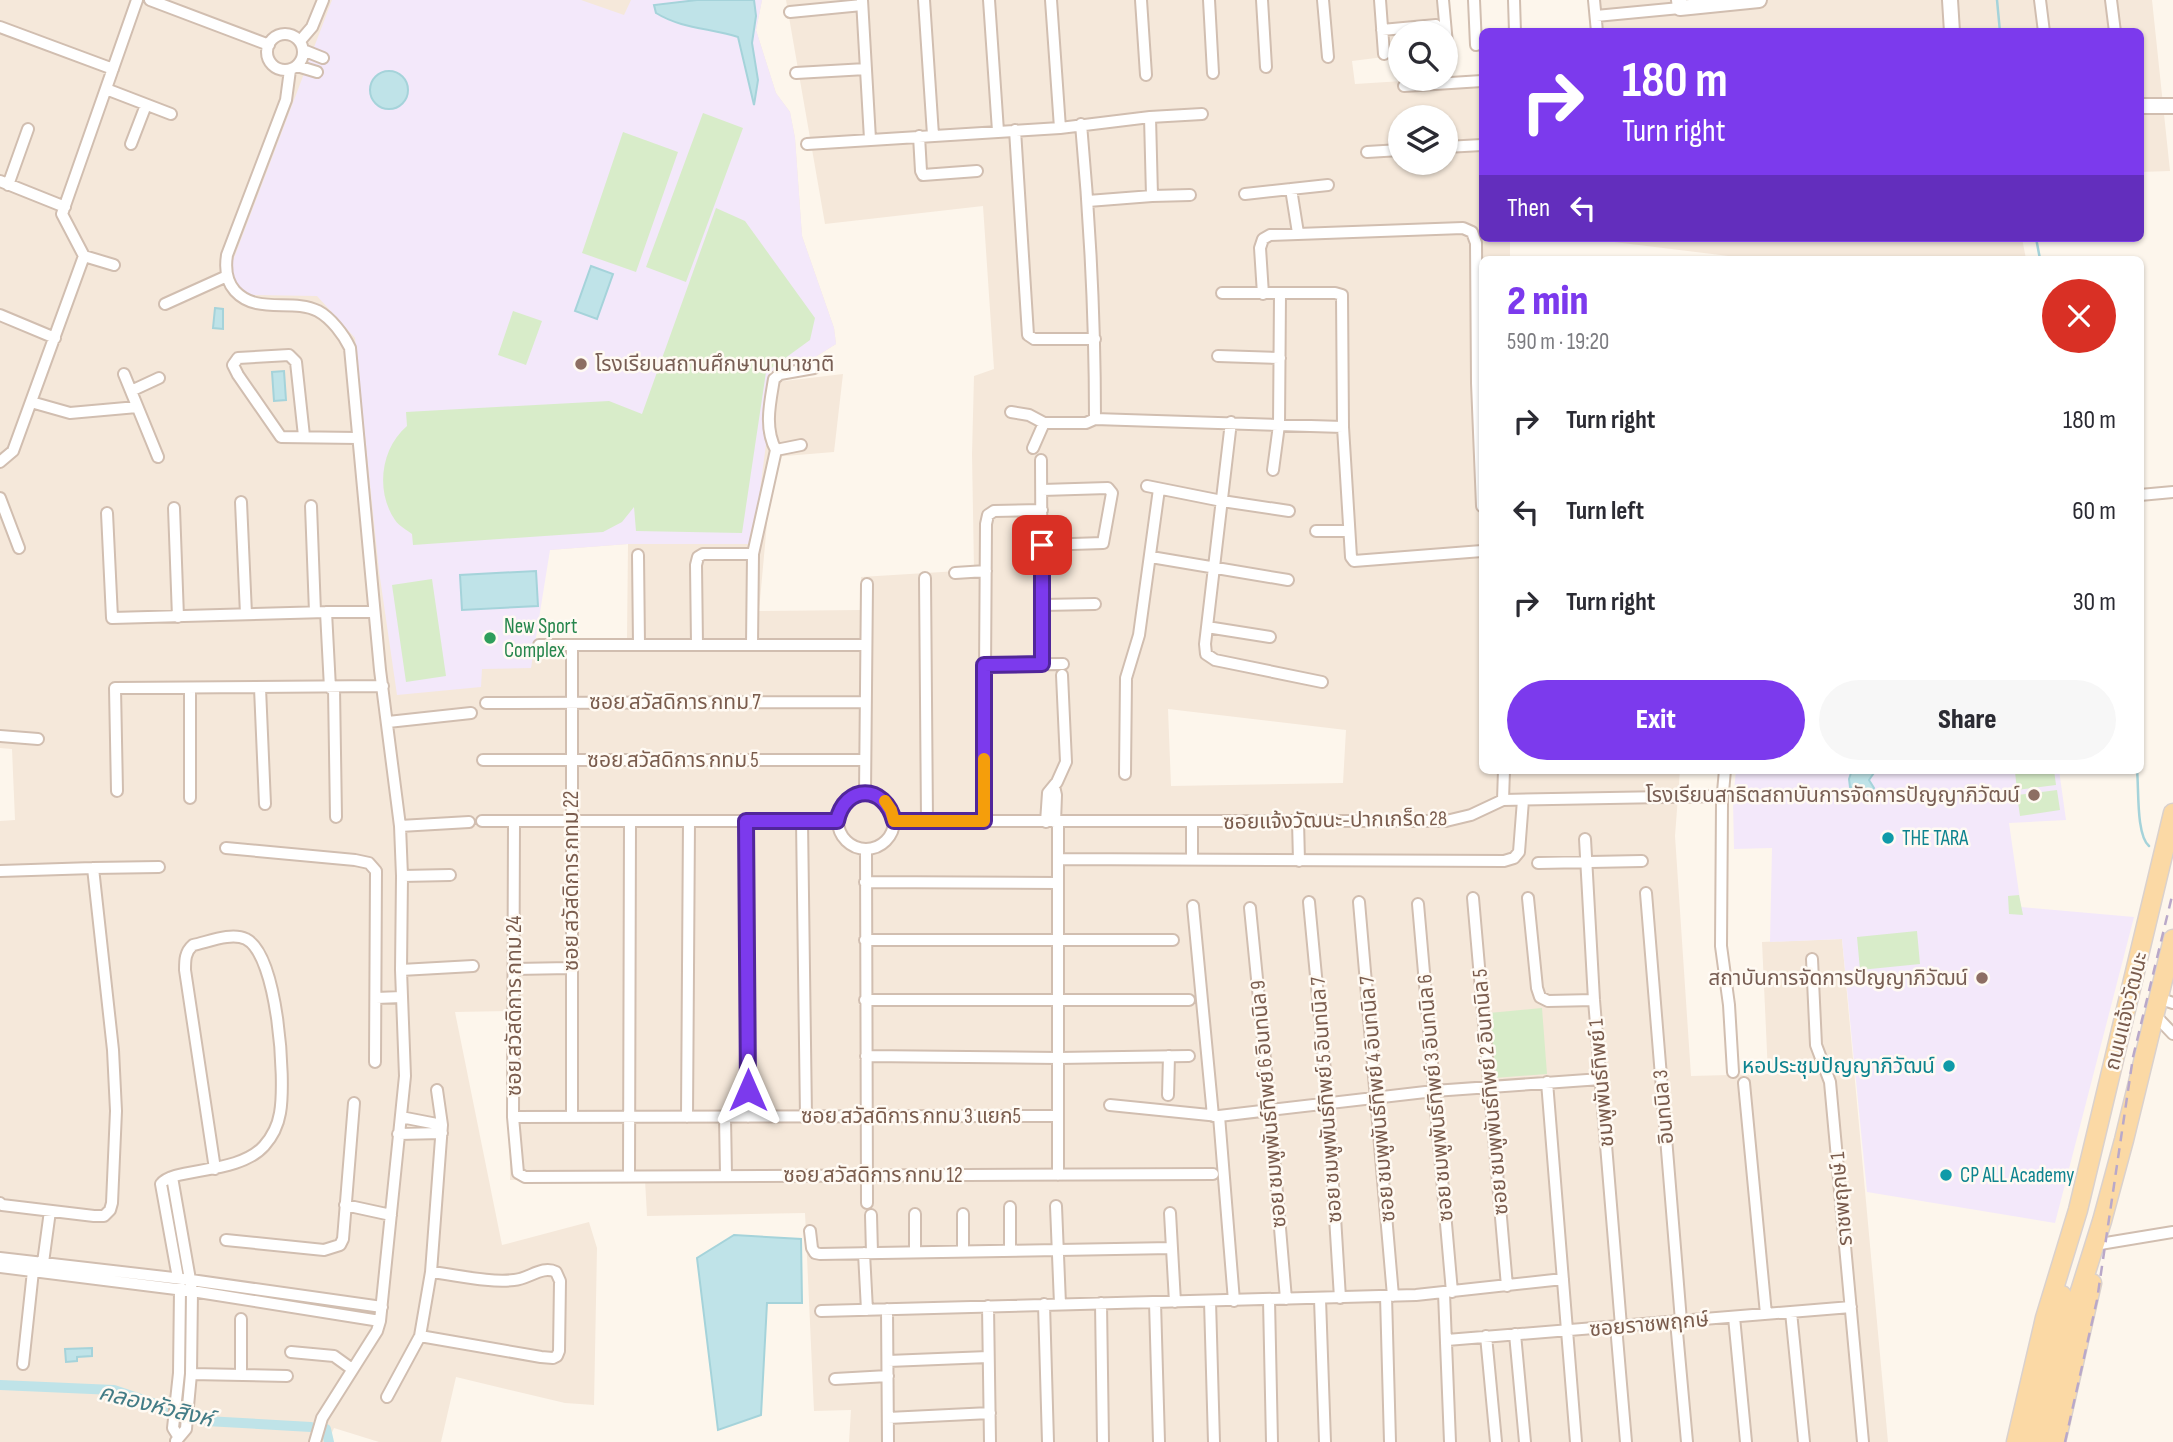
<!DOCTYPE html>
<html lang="en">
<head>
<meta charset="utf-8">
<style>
	:root { --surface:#fff; --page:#f7f7f7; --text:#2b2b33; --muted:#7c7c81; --accent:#7c3aed }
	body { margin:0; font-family:"Sofia Sans Condensed","Noto Sans Thai",sans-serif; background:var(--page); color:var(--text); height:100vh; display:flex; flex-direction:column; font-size:26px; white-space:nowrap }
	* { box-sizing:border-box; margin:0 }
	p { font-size:23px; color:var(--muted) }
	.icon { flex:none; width:38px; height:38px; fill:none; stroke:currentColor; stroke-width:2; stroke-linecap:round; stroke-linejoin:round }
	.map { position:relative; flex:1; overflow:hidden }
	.details { position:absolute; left:1479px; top:256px; width:665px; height:518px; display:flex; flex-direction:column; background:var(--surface); border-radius:10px; box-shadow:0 2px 5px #0004 }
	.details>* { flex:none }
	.top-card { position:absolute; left:1479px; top:28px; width:665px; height:214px; border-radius:10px; box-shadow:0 2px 5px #0004; background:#7c3aed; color:#fff; overflow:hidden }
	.controls { position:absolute; left:1388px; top:21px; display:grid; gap:14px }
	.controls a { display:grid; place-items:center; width:70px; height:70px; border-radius:50%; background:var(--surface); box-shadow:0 2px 5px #0004; font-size:35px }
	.pin { position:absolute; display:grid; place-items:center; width:60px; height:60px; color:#fff; margin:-30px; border-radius:14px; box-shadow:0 4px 10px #0006 }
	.me { position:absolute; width:77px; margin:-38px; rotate:0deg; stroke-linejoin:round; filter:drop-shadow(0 0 5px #0008) }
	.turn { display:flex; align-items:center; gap:24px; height:147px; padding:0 28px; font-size:32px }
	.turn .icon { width:91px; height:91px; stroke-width:2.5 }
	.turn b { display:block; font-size:49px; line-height:60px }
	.then { display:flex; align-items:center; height:66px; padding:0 28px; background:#0003; gap:14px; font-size:26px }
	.round { display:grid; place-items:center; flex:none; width:74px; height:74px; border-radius:37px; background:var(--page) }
	.overview { display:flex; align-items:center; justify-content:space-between; height:119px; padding:0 28px }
	h1 { font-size:42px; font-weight:800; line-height:52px; color:var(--accent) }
	.action { display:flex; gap:14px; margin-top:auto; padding:14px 28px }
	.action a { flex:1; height:80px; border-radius:42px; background:var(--accent); color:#fff; font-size:28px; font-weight:800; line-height:80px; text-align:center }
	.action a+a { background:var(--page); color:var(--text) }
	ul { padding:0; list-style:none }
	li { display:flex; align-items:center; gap:21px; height:91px; padding:0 28px }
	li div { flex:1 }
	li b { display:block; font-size:26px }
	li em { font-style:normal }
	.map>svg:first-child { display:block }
</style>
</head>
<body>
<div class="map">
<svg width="2173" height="1442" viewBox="0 0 2173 1442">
	<rect width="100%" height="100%" fill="#fdf6ec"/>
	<!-- residential -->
	<path fill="#f5e8da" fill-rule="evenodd" d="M0 0H762L756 30 776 93 790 112 795 138 802 236 834 328 836 344 776 382 843 374 834 452 773 457 759 611 860 610 861 577 974 570 972 454 974 376 994 369 983 206 825 224 786 0H1446L1450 49 1446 50V33H1400V55L1352 61 1355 84 1482 76V238H1510V259H1482V770H1680L1675 836 1691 1076 1768 1074 1762 942 1842 939 1888 1442H849L851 1410 814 1411 805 1213 647 1216 645 1180H510L509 1011 455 1012 502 1245 589 1222 597 1248 594 1405 565 1403 456 1377 441 1442H379L334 1428 328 1442H0V821L15 820 12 749 0 748ZM1400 117H1446V163H1400ZM628 544 627 638 534 641 549 550ZM1168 709 1346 730 1343 783 1171 786Z
		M1588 0H2152L2170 171 2140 172V32L1591 31Z
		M1614 238H2022L2026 259H1753L1614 242Z"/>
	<!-- education -->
	<path fill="#f3e8fa" d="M332 0H581L624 15 631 0H762L756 30 776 93 790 112 795 138 802 236 834 328 836 344 774 383 753 544H628L550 550 531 668 482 669 481 687 397 695 379 571 355 338 317 296 252 295 241 291 234 278 232 263Z
		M1736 770H2059L2066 820 2009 823 2021 907 2134 917 2055 1223 1867 1192 1842 939 1770 942 1772 848 1734 849 1733 801Z"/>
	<!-- green -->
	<path fill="#d8ecc9" d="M703 113 743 128 686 282 646 267Z
		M623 132 678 152 636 272 582 253Z
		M716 208 745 221 815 318 810 340 766 372 742 533 636 531 634 507 622 522 603 532 413 545 412 534C407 530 399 526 395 520 375 491 381 448 407 426L406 412 609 401 642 414Z
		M513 311 542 321 526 365 498 355Z
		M432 579 446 676 406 682 392 585Z
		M2031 770H2054L2056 785 2017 790 2015 772Z
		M2057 790 2060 810 2020 816 2017 795Z
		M2019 895 2023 915 2009 914 2008 896Z
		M1917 931 1920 964 1860 970 1857 937Z
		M1542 1008 1547 1074 1494 1078 1489 1013Z"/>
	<!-- water -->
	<path fill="#bfe3e8" stroke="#a5d3da" stroke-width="2" d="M697 0H754L756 16 752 43 758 80 754 105 738 37C710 28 682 29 656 13L654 5Z
		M370 90a19 19 0 1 1 38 0a19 19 0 1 1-38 0Z
		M591 266 613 274 597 319 575 311Z
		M215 308 223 309V329L213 328Z
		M284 371 286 400 274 401 272 372Z
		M536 571 538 606 462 610 460 575Z
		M1852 770H1876L1869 780 1874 788 1869 795 1850 787 1849 779Z
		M734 1235 801 1239 802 1303H767L761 1415 718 1430 697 1258Z
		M92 1348V1356L77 1357V1361L66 1362 65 1349Z"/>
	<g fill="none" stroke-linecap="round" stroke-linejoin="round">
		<!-- stream -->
		<path stroke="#a5d3da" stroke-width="2.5" d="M1997 0 2000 32
			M2036 238 2040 259
			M2137 770C2139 788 2136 835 2149 846"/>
		<!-- canal -->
		<path stroke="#bfe3e8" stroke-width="10" d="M0 1385 114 1390 206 1421 311 1427
			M326 1429 329 1442"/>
		<!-- minor casing -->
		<g stroke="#d1beb0" stroke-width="14">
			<path id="minor" d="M150 0 269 45
				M862 0 870 139
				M924 0 933 135
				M989 0 998 131
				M1051 0 1060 128
				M1141 0 1146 75
				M1209 0 1213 73
				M1262 0 1266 67
				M1323 0 1328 57
				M1380 0 1384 54
				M1443 0 1447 44
				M1474 0 1476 45
				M1514 0 1515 32
				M1594 0 1597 32
				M2040 0 2044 32
				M2111 0 2115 32
				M790 12 862 5
				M1596 16 1680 8
				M0 27 113 69
				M1382 30 1436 25
				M267 52a18 18 0 1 1 36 0a18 18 0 1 1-36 0Z
				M300 41 312 27 323 0
				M303 50 323 58
				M297 66 317 72
				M290 70 286 100 227 255C225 268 226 281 235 291 257 315 292 298 318 311 331 318 344 335 350 348L380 670 400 826 402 876 401 970 405 1076 380 1321 377 1331 322 1418 315 1442
				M796 73 866 69
				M1404 86 1482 81
				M106 89 171 114
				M1081 124C1090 222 1095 321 1095 419
				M1015 130 1028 335 1034 339H1095
				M919 136 921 171 923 175 977 171
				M131 144 146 105
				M807 144 1060 128 1150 117 1202 114
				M1446 147 1482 145
				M1367 152 1400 150
				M0 181 65 207
				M8 185 28 129
				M1291 189 1298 233
				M1245 194 1328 185
				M1152 196 1190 195
				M1088 201 1152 196 1150 117
				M84 256 114 265
				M1222 293H1335L1342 295 1343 427 1351 557 1354 561 1482 551
				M1263 294 1260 248 1263 239 1270 235 1463 228 1472 232 1476 243 1477 383 1482 506
				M165 304 227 276
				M0 315 55 338
				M1218 356 1280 358
				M124 374 158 457
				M131 391 159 378
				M31 402 70 413 137 407
				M1011 412 1029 415 1044 423H1086L1095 419 1343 427
				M1231 422 1205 644 1206 654 1215 660 1322 682
				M304 436 296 362 289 355 238 358 233 365 238 375 281 437 358 438
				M1033 448 1044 423
				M776 450C764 428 770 403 774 379L780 374 814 368
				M1041 460 1042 664
				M0 462 13 451 84 256 62 214 137 0
				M1273 470 1279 425 1280 294
				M1147 486 1222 501 1289 511
				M1042 490 1108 488 1112 493 1103 543 1042 545
				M2140 495 2173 492
				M0 498 19 548
				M241 502 246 614
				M311 506 315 612
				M174 508 178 617
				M107 513 112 618 326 612H374
				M1316 531H1349
				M638 555 639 645
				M1151 557 1288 580
				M955 573 986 571
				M925 578 927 821
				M1042 605 1095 604
				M326 612 330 688
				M1207 627 1270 637
				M539 645H866
				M572 645V1117
				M697 645 696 565 698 557 703 554H753
				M752 645 753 554 776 450 801 445
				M984 665 1063 664
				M190 688V798
				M260 688 265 804
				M334 688 336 817
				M486 703 865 702
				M388 722 471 713
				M0 736 38 739
				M483 760H864
				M1725 770 1722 803 1721 946 1729 1005 1733 1072
				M1125 774 1126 678 1139 635 1159 489
				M1054 786 1056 795 1055 822
				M117 791 115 688 383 686
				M865 793 867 584
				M838 821a28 28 0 1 1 56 0a28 28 0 1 1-56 0Z
				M1503 800 1504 770
				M482 821H837
				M514 821 513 1117 518 1173 525 1177 1213 1174
				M746 821 748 1117
				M802 821 806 1117
				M894 821H1446L1471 815 1503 800 1723 796
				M984 821 986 524 988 515 994 511 1042 510
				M1298 821 1299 861
				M1046 822 1048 793 1057 782 1066 762 1062 675
				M1058 822V1175
				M400 826 469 822
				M1585 839 1594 1000 1621 1326
				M226 848 355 860 369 863 376 871 375 1062
				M866 850 867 1203
				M1058 859 1504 861 1514 858 1519 852 1523 800
				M1192 860V822
				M1538 863 1642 861
				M0 871 93 868
				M402 876 450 875
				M865 882 1058 883
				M1646 893 1681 1321
				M1473 898 1507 1286
				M1528 898 1537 988 1540 997 1548 1001 1594 1000
				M1309 902 1328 1103 1340 1298
				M1359 902 1393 1296
				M1418 904 1452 1292
				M1193 906 1213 1116
				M1250 908 1270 1110 1286 1299
				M865 940H1173
				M1812 959 1816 1045 1830 1082 1863 1442
				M514 969 571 968
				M401 970 473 966
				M376 998 402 997
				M2158 998 2173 1003
				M865 1000H1189
				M2154 1014 2173 1034
				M866 1056 1058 1058 1189 1056
				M1547 1082 1576 1442
				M1744 1083 1766 1314
				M1168 1095 1169 1056
				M1110 1105 1219 1116 1434 1091 1601 1079
				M1219 1116 1234 1301
				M401 1117 442 1125
				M513 1117 1058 1116
				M687 1117 689 821
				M725 1117 726 1175
				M398 1134 442 1133
				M629 1175 630 821
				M172 1177 192 1291 191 1374 187 1417 186 1429 176 1441
				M0 1203 2 1205 94 1216H104L110 1210 112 1203 116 1111 113 1050 93 868 159 867
				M345 1205 391 1215
				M1056 1206 1060 1304
				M1010 1207V1250
				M1170 1213 1175 1302
				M915 1214V1252
				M871 1215 872 1253
				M810 1231 812 1248 815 1253 820 1254 1172 1248
				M226 1240 324 1250 340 1245 343 1239 354 1103
				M2100 1244 2173 1232
				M963 1251V1214
				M864 1253 867 1310
				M0 1258 191 1280 382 1307
				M0 1267 192 1291 380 1321
				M42 1270 50 1211
				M1444 1293 1450 1442
				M1386 1296 1390 1442
				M1320 1299 1325 1442
				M1269 1300 1272 1442
				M1210 1301 1214 1442
				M1155 1302 1159 1442
				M1101 1303 1103 1442
				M1044 1304 1048 1442
				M988 1306 990 1442
				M887 1309 888 1442
				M821 1311 1416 1295 1563 1279
				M1791 1312 1804 1442
				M1734 1317 1746 1442
				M1676 1321 1687 1442
				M1616 1326 1626 1442
				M1515 1334 1525 1442
				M420 1336 541 1357 553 1358 557 1356 559 1351 560 1281 556 1272C542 1265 529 1279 514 1280 490 1283 457 1275 431 1272
				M1486 1336 1496 1442
				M1447 1340 1851 1307
				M291 1352 334 1356 352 1369
				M888 1361 988 1357
				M23 1364 33 1271
				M191 1374 287 1376
				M241 1375V1319
				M835 1379 888 1376
				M387 1397 420 1336 431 1272 442 1125 437 1090
				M888 1418 990 1413
				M178 1436 173 1428 179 1373 180 1289 161 1184C173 1167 238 1175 264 1146 272 1137 278 1125 280 1113 286 1080 278 955 246 939 231 932 208 942 193 945 185 952 185 960 185 970L215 1169"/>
		</g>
		<!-- tertiary casing -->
		<g stroke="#d1beb0" stroke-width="18">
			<path id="tertiary" d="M1679 0 1680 8 1759 0
				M1950 0 1952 32
				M2140 106H2173"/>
		</g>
		<!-- primary casing -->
		<g stroke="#dad1cd" stroke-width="21">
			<path id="primary" d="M2016 1442 2045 1318 2078 1210 2173 813
				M2029 1442 2062 1295
				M2042 1442 2070 1323 2102 1221 2124 1140 2173 939
				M2056 1442 2092 1283"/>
		</g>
		<!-- minor -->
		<use href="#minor" stroke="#fff" stroke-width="10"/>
		<!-- tertiary -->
		<use href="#tertiary" stroke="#fff" stroke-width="14"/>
		<!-- primary -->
		<use href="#primary" stroke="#fbd9a5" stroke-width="18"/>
		<!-- rail -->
		<path stroke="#b9a8c9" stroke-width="2.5" stroke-dasharray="10 7" stroke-linecap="butt" d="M2065 1442 2097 1300 2133 1057 2173 892"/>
	</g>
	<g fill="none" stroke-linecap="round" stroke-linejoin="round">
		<!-- route casing -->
		<g stroke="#51269a" stroke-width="18">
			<path id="route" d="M748 1090 746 821H837C845 784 885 784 894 821H984V665L1042 664V545"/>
		</g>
		<!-- route -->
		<use href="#route" stroke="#7c3aed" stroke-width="12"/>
		<!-- slow -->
		<path stroke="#f59e0b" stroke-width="12" d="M885 801 891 810 894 821H984V759"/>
	</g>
	<!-- markers -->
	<g fill="#8d6e63" stroke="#fffaf3" stroke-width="2.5">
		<circle cx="581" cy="364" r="7"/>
		<circle cx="2034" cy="795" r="7"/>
		<circle cx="1982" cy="978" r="7"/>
	</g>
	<circle fill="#2e9e5b" stroke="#fffaf3" stroke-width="2.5" cx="490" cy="638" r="7"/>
	<g fill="#0f9aa8" stroke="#fffaf3" stroke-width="2.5">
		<circle cx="1888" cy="838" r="7"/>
		<circle cx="1949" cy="1066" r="7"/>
		<circle cx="1946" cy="1175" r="7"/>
	</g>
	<g text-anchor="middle" stroke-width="5" stroke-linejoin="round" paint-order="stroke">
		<!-- education labels -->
		<g font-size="21" fill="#785e54" stroke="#fffaf3" text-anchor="end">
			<text x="595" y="371" text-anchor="start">โรงเรียนสถานศึกษานานาชาติ</text>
			<text x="2020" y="802">โรงเรียนสาธิตสถาบันการจัดการปัญญาภิวัฒน์</text>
			<text x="1968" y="985">สถาบันการจัดการปัญญาภิวัฒน์</text>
		</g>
		<!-- leisure labels -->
		<g font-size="21" fill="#27864d" stroke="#fffaf3" text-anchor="start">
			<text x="504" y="633">New Sport<tspan x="504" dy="24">Complex</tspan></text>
		</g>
		<!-- street labels -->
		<g font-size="21" fill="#7a5c4d" stroke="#fffaf3">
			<text x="675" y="709">ซอย สวัสดิการ กทม 7</text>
			<text x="673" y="767">ซอย สวัสดิการ กทม 5</text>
			<text transform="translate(1335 820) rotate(-1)" y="7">ซอยแจ้งวัฒนะ-ปากเกร็ด 28</text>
			<text transform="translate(571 881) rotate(-90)" y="7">ซอย สวัสดิการ กทม 22</text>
			<text transform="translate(514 1006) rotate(-90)" y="7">ซอย สวัสดิการ กทม 24</text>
			<text transform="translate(2126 1011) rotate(-76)" y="7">ถนนแจ้งวัฒนะ</text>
			<text transform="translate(1601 1083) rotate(-95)" y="7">ชมพูพันธ์ทิพย์ 1</text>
			<text transform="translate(1490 1092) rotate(-95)" y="7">ซอย ชมพูพันธ์ทิพย์ 2 อินทนิล 5</text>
			<text transform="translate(1435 1098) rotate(-95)" y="7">ซอย ชมพูพันธ์ทิพย์ 3 อินทนิล 6</text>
			<text transform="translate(1377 1099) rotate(-95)" y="7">ซอย ชมพูพันธ์ทิพย์ 4 อินทนิล 7</text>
			<text transform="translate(1326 1100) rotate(-94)" y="7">ซอย ชมพูพันธ์ทิพย์ 5 อินทนิล 7</text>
			<text transform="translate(1268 1104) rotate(-95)" y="7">ซอย ชมพูพันธ์ทิพย์ 6 อินทนิล 9</text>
			<text transform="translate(1663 1107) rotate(-95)" y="7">อินทนิล 3</text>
			<text x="911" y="1123">ซอย สวัสดิการ กทม 3 แยก5</text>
			<text x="873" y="1182">ซอย สวัสดิการ กทม 12</text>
			<text transform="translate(1841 1199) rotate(-95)" y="7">ราชพฤกษ์ 1</text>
			<text transform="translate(1649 1324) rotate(-5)" y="7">ซอยราชพฤกษ์</text>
		</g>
		<!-- culture labels -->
		<g font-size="21" fill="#0d838f" stroke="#fffaf3" text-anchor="start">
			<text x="1902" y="845">THE TARA</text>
			<text x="1935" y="1073" text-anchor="end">หอประชุมปัญญาภิวัฒน์</text>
			<text x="1960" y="1182">CP ALL Academy</text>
		</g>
		<!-- water labels -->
		<g font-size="23" font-style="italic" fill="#437c86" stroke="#fffaf3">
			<text transform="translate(156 1405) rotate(14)" y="8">คลองหัวสิงห์</text>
		</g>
	</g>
</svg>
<div class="controls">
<a><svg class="icon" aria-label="search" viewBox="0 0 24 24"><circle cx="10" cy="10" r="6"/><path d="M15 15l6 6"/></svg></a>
<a><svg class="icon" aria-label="layers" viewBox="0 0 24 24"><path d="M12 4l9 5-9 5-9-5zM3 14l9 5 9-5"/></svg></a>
</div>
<div class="pin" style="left:1042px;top:545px;background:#d93025"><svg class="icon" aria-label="arrive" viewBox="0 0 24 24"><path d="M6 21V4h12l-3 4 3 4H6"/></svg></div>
<svg class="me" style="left:748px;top:1090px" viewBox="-20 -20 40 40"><path d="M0-17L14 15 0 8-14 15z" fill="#7c3aed" stroke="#fff" stroke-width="4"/></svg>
<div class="top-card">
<div class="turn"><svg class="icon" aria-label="right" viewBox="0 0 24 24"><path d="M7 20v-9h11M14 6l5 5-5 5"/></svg><div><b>180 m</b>Turn right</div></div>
<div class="then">Then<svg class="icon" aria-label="left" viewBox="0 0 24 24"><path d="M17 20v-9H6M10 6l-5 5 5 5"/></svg></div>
</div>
<section class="details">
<div class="overview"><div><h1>2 min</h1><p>590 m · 19:20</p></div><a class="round" style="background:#d93025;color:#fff"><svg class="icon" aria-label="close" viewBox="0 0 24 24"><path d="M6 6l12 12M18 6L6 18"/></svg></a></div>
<ul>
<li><svg class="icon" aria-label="right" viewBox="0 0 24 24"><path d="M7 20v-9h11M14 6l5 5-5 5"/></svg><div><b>Turn right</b></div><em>180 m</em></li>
<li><svg class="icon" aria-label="left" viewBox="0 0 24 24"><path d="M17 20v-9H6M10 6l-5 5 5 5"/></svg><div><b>Turn left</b></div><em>60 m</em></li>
<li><svg class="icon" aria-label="right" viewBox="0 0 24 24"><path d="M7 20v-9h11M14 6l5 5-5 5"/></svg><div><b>Turn right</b></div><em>30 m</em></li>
</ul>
<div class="action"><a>Exit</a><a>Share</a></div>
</section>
</div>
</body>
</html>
